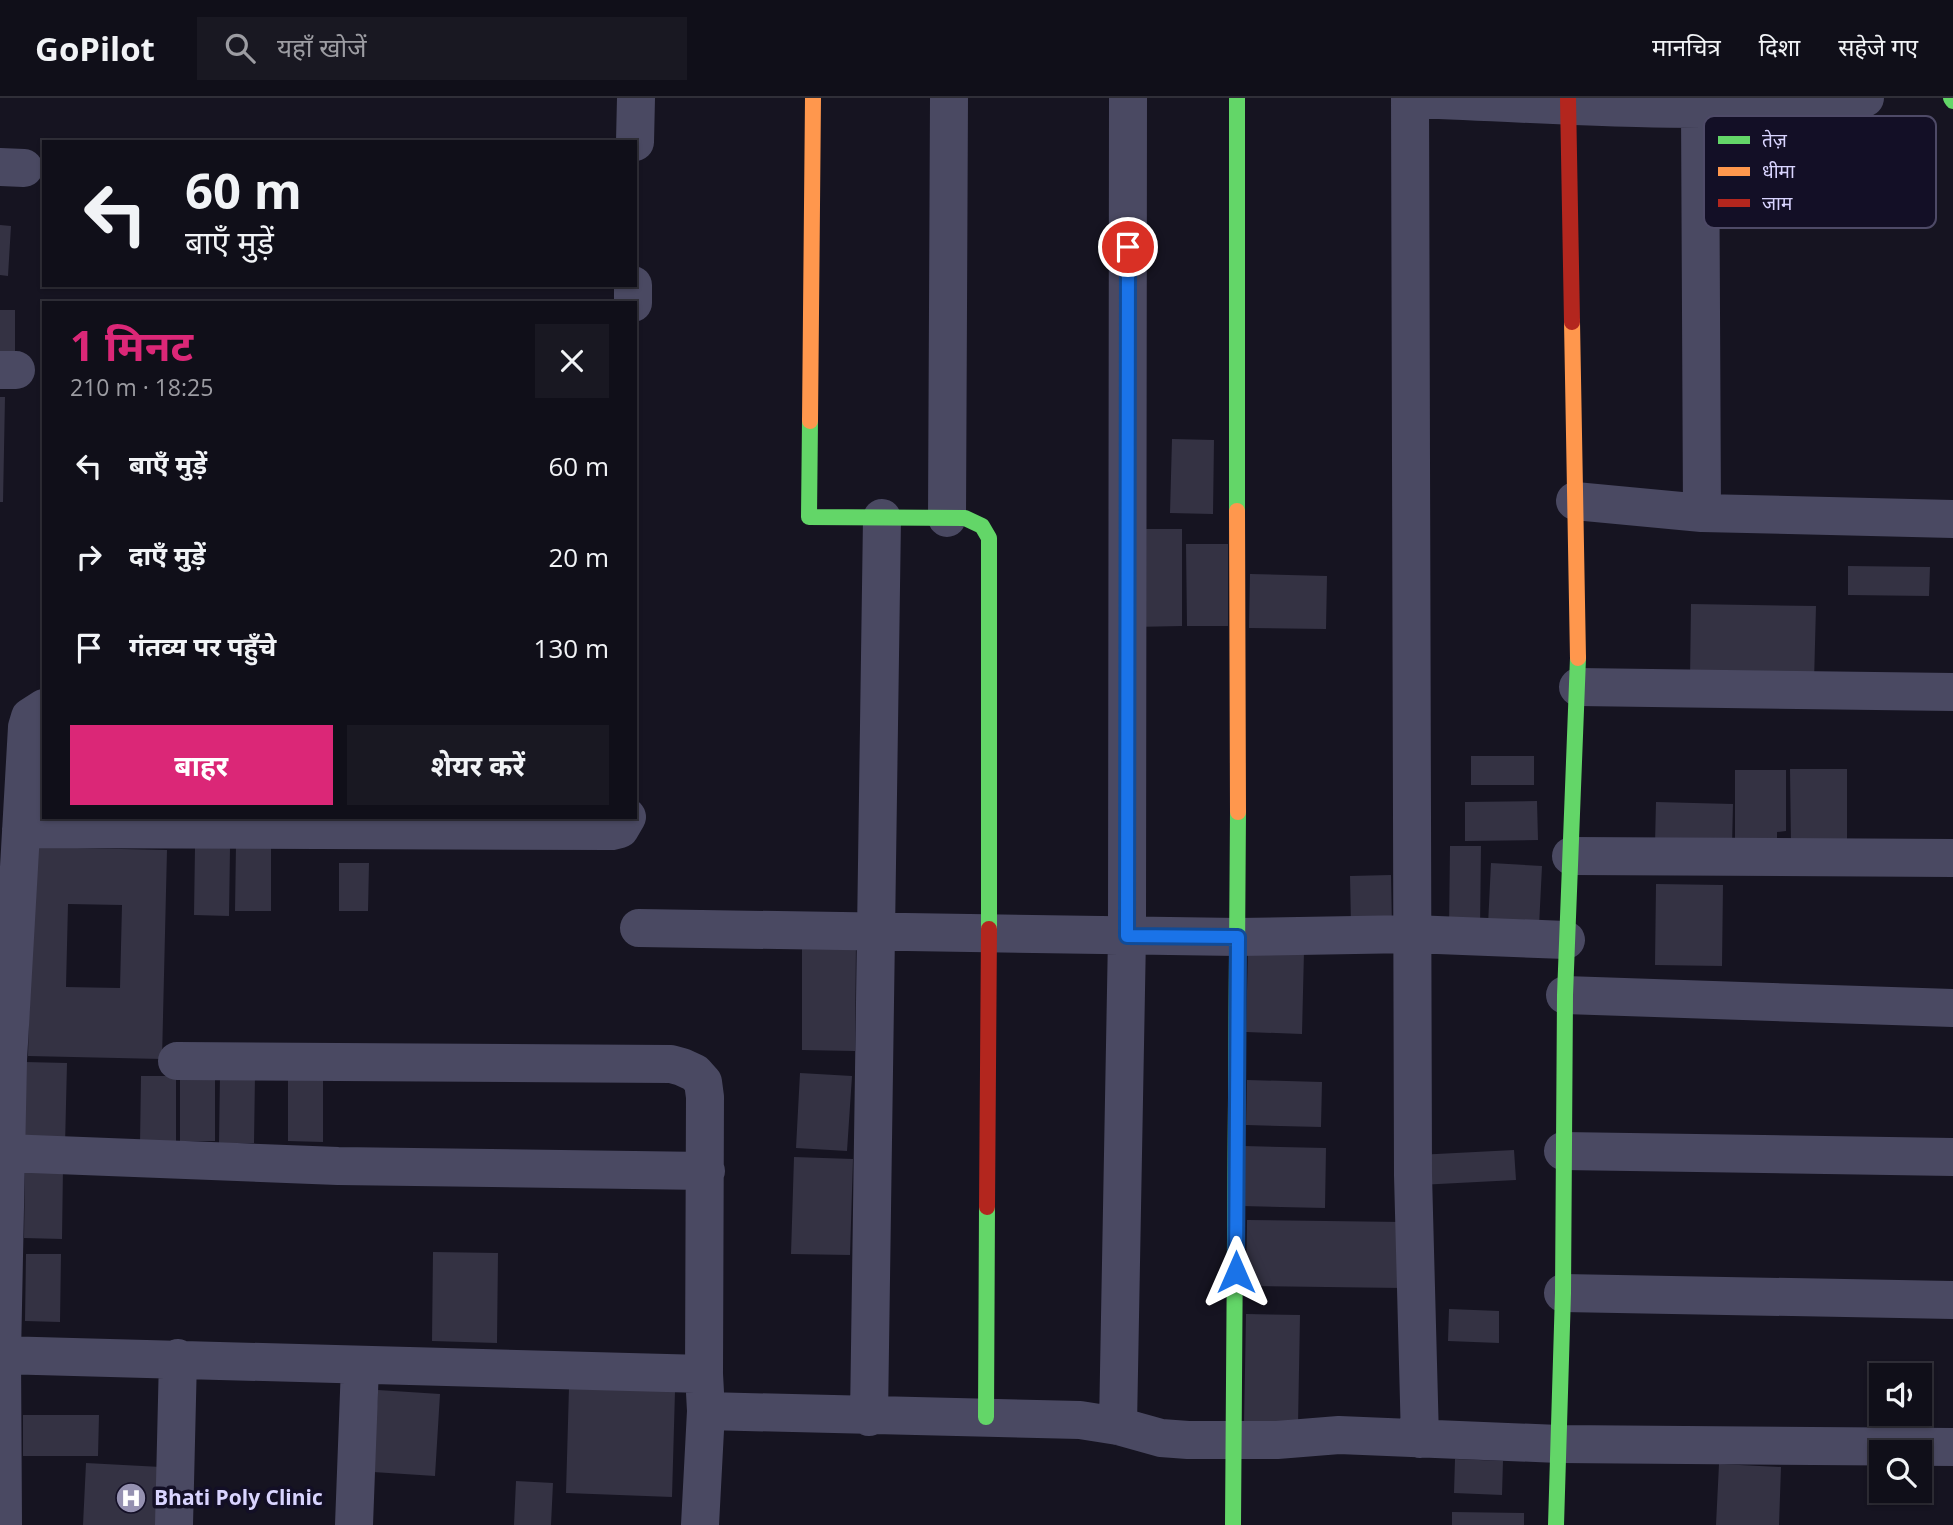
<!DOCTYPE html>
<html lang="hi">
<head>
<meta charset="utf-8">
<style>
	:root { --surface:#100f19; --page:#191822; --text:#f1f3f6; --muted:#9c9ca2; --line:#302f38; --accent:#db2777 }
	body { margin:0; font-family:"Open Sans","Noto Sans Devanagari",sans-serif; background:var(--page); color:var(--text); height:100vh; display:flex; flex-direction:column; font-size:26px; white-space:nowrap }
	* { box-sizing:border-box; margin:0 }
	p { font-size:23px; color:var(--muted) }
	.icon { flex:none; width:38px; height:38px; fill:none; stroke:currentColor; stroke-width:2; stroke-linecap:round; stroke-linejoin:round }
	.map { position:relative; flex:1; overflow:hidden }
	.side { position:absolute; left:42px; top:203px; width:595px; height:518px; display:flex; flex-direction:column; background:var(--surface); border-radius:0px; box-shadow:0 2px 5px #0004,0 0 0 2px var(--line) }
	.side>* { flex:none }
	.hud { position:absolute; left:42px; top:42px; width:595px; height:147px; border-radius:0px; box-shadow:0 2px 5px #0004,0 0 0 2px var(--line); background:#100f19; color:var(--text); overflow:hidden }
	.fabs { position:absolute; left:1869px; top:1265px; display:grid; gap:14px }
	.fabs a { display:grid; place-items:center; width:63px; height:63px; border-radius:0px; background:var(--surface); box-shadow:0 2px 5px #0004,0 0 0 2px var(--line); font-size:35px }
	.pin { position:absolute; display:grid; place-items:center; width:60px; height:60px; color:#fff; margin:-30px; border:4px solid #fff; border-radius:50%; box-shadow:0 2px 7px #0007 }
	.me { position:absolute; width:77px; margin:-38px; rotate:0deg; stroke-linejoin:round; filter:drop-shadow(0 0 5px #0008) }
	.turn { display:flex; align-items:center; gap:24px; height:147px; padding:0 28px; font-size:32px }
	.turn .icon { width:91px; height:91px; stroke-width:2.5 }
	.turn b { display:block; font-size:49px; line-height:60px }
	.round { display:grid; place-items:center; flex:none; width:74px; height:74px; border-radius:0px; background:var(--page) }
	.summary { display:flex; align-items:center; justify-content:space-between; height:119px; padding:0 28px }
	h1 { font-size:42px; font-weight:700; line-height:52px; color:var(--accent) }
	.button { display:flex; gap:14px; margin-top:auto; padding:14px 28px }
	.button a { flex:1; height:80px; border-radius:0px; background:var(--accent); color:#fff; font-size:28px; font-weight:700; line-height:80px; text-align:center }
	.button a+a { background:var(--page); color:var(--text) }
	ul { padding:0; list-style:none }
	li { display:flex; align-items:center; gap:21px; height:91px; padding:0 28px }
	li div { flex:1 }
	li b { display:block; font-size:26px }
	li em { font-style:normal }
	header { display:flex; align-items:center; gap:42px; box-sizing:border-box; height:98px; padding:0 35px; background:var(--surface); border-bottom:2px solid var(--line) }
	header strong { font-size:33px }
	nav { display:flex; gap:38px; margin-inline-start:auto; font-size:24px }
	.search { width:490px; height:63px; background:var(--page); display:flex; align-items:center; gap:18px; box-sizing:border-box; padding:0 24px; border-radius:0px; color:var(--muted); font-size:26px }
	.map>svg:first-child { display:block }
</style>
</head>
<body>
<header>
<strong>GoPilot</strong>
<div class="search"><svg class="icon" aria-label="search" viewBox="0 0 24 24"><circle cx="10" cy="10" r="6"/><path d="M15 15l6 6"/></svg>यहाँ खोजें</div>
<nav><a>मानचित्र</a><a>दिशा</a><a>सहेजे गए</a></nav>
</header>
<div class="map">
<svg width="1953" height="1427" viewBox="0 0 1953 1427">
	<rect width="100%" height="100%" fill="#161421"/>
	<!-- building -->
	<path fill="#343243" fill-rule="evenodd" d="M0 127 11 128 8 178 0 177Z
		M0 212H15V259H0Z
		M0 299H5L3 404H0Z
		M1172 341 1214 342 1213 416 1170 415Z
		M1133 431H1182V528L1133 529Z
		M1186 446H1228V528H1187Z
		M1848 468 1930 469 1929 498 1848 497Z
		M1250 476 1327 478 1326 531 1249 530Z
		M1691 506 1816 508 1814 584 1690 582Z
		M1471 658H1534V687H1471Z
		M1790 671H1847V748H1791Z
		M1735 672H1786V733L1777 734V748H1735Z
		M1537 703 1538 742 1465 743V704Z
		M1656 704 1733 706 1732 748 1655 746Z
		M236 746H271V813H235Z
		M1450 748H1481L1480 833H1449Z
		M33 749 167 752 162 961 28 958ZM68 806 122 807 120 890 66 889Z
		M195 749 230 750 229 818 194 817Z
		M339 765H369L368 813H339Z
		M1491 765 1542 768 1539 829 1488 827Z
		M1391 777 1392 828H1351L1350 778Z
		M1656 786 1723 787 1722 868 1655 867Z
		M802 844H856L855 953 802 952Z
		M1248 852 1304 853 1302 936 1246 934Z
		M25 964 67 965 65 1048 23 1047Z
		M180 975H215V1043H180Z
		M288 975 323 976V1044L288 1043Z
		M800 975 852 978 847 1053 796 1050Z
		M220 977H255L254 1045H219Z
		M141 978H176V1046H140Z
		M1247 982 1322 984 1321 1029 1246 1027Z
		M1244 1048 1326 1050 1325 1110 1242 1108Z
		M1514 1052 1516 1082 1419 1087 1417 1057Z
		M794 1059 853 1061 850 1157 791 1156Z
		M25 1069H63L62 1141 24 1140Z
		M1247 1122 1403 1124 1402 1190 1246 1188Z
		M433 1154 498 1155 497 1245 432 1243Z
		M26 1156H61L60 1224 25 1223Z
		M1449 1211 1499 1213V1245L1448 1243Z
		M1246 1216 1300 1217 1298 1327 1244 1326Z
		M569 1289 675 1293 672 1399 566 1395Z
		M378 1292 440 1296 435 1378 373 1374Z
		M23 1317H99L98 1358H23Z
		M1455 1361 1503 1363 1502 1397 1454 1395Z
		M86 1365 161 1369 158 1427H83Z
		M1719 1366 1781 1369 1779 1427H1716Z
		M516 1383 553 1385 551 1427H514Z
		M1452 1414 1524 1415V1427H1452Z"/>
	<g fill="none" stroke-linecap="round" stroke-linejoin="round">
		<!-- street -->
		<path stroke="#4a4962" stroke-width="38" d="M1410 0 1413 1077 1420 1341
			M1410 1C1528 5 1647 14 1764 10 1796 9 1836 13 1865 0
			M1700 12 1702 415
			M635 44 636 0
			M0 69 24 70
			M633 205V187
			M0 272H16
			M1575 403 1702 415 1953 421
			M947 420 949 0
			M1578 589 1953 594
			M21 731 612 733 620 731 627 719
			M1571 758 1953 760
			M639 830 1238 839 1412 836 1566 842
			M1565 897 1953 910
			M177 963 671 966 682 969 695 975 703 984 705 999 704 1276 706 1313 700 1427
			M1563 1053 1953 1059
			M6 1055 338 1068 706 1073
			M1563 1195 1953 1202
			M0 1257 704 1276
			M706 1313 1080 1322 1118 1328 1161 1340 1188 1342H1277L1339 1337 1559 1346 1953 1349
			M869 1319 882 420
			M1118 1328 1127 838 1128 0
			M3 1427 2 1257 8 962 27 629 30 619 44 610
			M174 1427 178 1260
			M354 1427 360 1268"/>
		<!-- fast -->
		<path stroke="#63d668" stroke-width="16" d="M1237 0V413
			M1951 0 1953 3
			M810 323 809 419 965 420 982 428 989 440V831
			M986 1319 987 1109
			M1233 1427 1238 714
			M1556 1427 1563 1195 1565 897 1578 560"/>
		<!-- slow -->
		<path stroke="#ff974d" stroke-width="16" d="M1572 224 1578 560
			M810 323 813 0
			M1237 413 1238 714"/>
		<!-- jam -->
		<path stroke="#b3261e" stroke-width="16" d="M1568 0 1572 224
			M987 1109 989 831"/>
	</g>
	<g fill="none" stroke-linecap="round" stroke-linejoin="round">
		<!-- route casing -->
		<g stroke="#114b97" stroke-width="18">
			<path id="route" d="M1128 149 1127 838 1238 839 1236 1174"/>
		</g>
		<!-- route -->
		<use href="#route" stroke="#1a73e8" stroke-width="12"/>
	</g>
	<!-- icons -->
	<defs>
		<g id="hospital-disc" transform="scale(1.575)"><circle r="9.5" fill="#9591b1" stroke="#130f26"/><path d="M-5-5h3v3.5h4V-5h3V5h-3V1.5h-4V5h-3Z" fill="#fff"/></g>
	</defs>
	<g fill-rule="evenodd">
		<use href="#hospital-disc" x="131" y="1400"/>
	</g>
	<g text-anchor="middle" stroke-width="7" stroke-linejoin="round" paint-order="stroke">
		<!-- poi labels -->
		<g font-size="21" font-weight="bold" fill="#d9d4ff" stroke="#130f26" text-anchor="start">
			<text x="154" y="1407">Bhati Poly Clinic</text>
		</g>
	</g>
	<!-- legend -->
	<rect x="1704" y="18" width="232" height="112" rx="10" fill="#130f26" stroke="#4e4a67" stroke-width="2"/>
	<rect x="1718" y="38" width="32" height="8" fill="#63d668"/>
	<rect x="1718" y="69" width="32" height="9" fill="#ff974d"/>
	<rect x="1718" y="101" width="32" height="8" fill="#b3261e"/>
	<g font-size="19" fill="#d9d4ff">
		<text x="1762" y="49">तेज़</text>
		<text x="1762" y="80">धीमा</text>
		<text x="1762" y="112">जाम</text>
	</g>
</svg>
<div class="fabs">
<a><svg class="icon" aria-label="sound" viewBox="0 0 24 24"><path d="M4 9h4l5-4v14l-5-4H4zM17 9q2 3 0 6"/></svg></a>
<a><svg class="icon" aria-label="search" viewBox="0 0 24 24"><circle cx="10" cy="10" r="6"/><path d="M15 15l6 6"/></svg></a>
</div>
<div class="pin" style="left:1128px;top:149px;background:#d93025"><svg class="icon" aria-label="arrive" viewBox="0 0 24 24"><path d="M6 21V4h12l-3 4 3 4H6"/></svg></div>
<svg class="me" style="left:1236px;top:1174px" viewBox="-20 -20 40 40"><path d="M0-17L14 15 0 8-14 15z" fill="#1a73e8" stroke="#fff" stroke-width="4"/></svg>
<div class="hud">
<div class="turn"><svg class="icon" aria-label="left" viewBox="0 0 24 24"><path d="M17 20v-9H6M10 6l-5 5 5 5"/></svg><div><b>60 m</b>बाएँ मुड़ें</div></div>
</div>
<section class="side">
<div class="summary"><div><h1>1 मिनट</h1><p>210 m · 18:25</p></div><a class="round"><svg class="icon" aria-label="close" viewBox="0 0 24 24"><path d="M6 6l12 12M18 6L6 18"/></svg></a></div>
<ul>
<li><svg class="icon" aria-label="left" viewBox="0 0 24 24"><path d="M17 20v-9H6M10 6l-5 5 5 5"/></svg><div><b>बाएँ मुड़ें</b></div><em>60 m</em></li>
<li><svg class="icon" aria-label="right" viewBox="0 0 24 24"><path d="M7 20v-9h11M14 6l5 5-5 5"/></svg><div><b>दाएँ मुड़ें</b></div><em>20 m</em></li>
<li><svg class="icon" aria-label="arrive" viewBox="0 0 24 24"><path d="M6 21V4h12l-3 4 3 4H6"/></svg><div><b>गंतव्य पर पहुँचे</b></div><em>130 m</em></li>
</ul>
<div class="button"><a>बाहर</a><a>शेयर करें</a></div>
</section>
</div>
</body>
</html>
